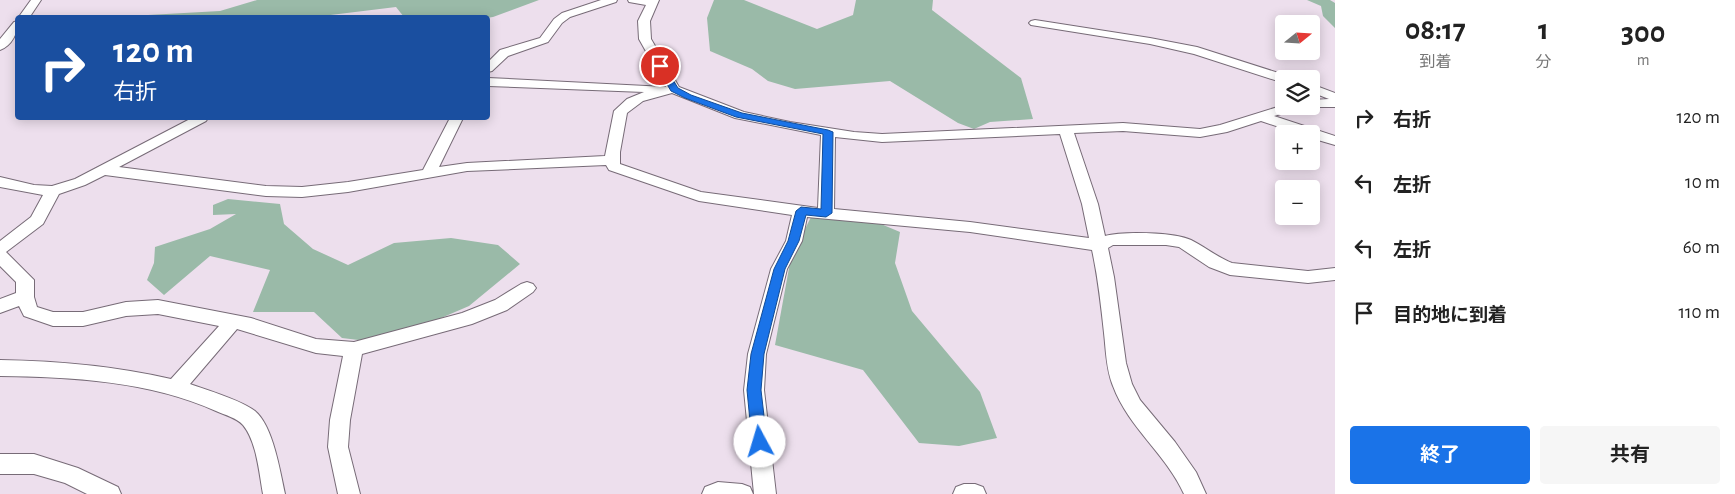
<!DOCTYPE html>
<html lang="ja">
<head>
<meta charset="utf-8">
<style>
	:root { --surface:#fff; --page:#f6f6f6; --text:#222; --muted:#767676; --accent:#1a73e8 }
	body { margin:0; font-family:"Alegreya Sans","Noto Sans JP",sans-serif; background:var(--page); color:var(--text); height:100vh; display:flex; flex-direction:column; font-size:19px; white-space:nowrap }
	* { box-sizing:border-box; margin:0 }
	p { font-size:16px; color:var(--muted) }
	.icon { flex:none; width:28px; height:28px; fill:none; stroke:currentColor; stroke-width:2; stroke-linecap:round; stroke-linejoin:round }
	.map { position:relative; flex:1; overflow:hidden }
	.side { display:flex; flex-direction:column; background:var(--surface); width:400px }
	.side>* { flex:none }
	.hud { position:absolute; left:15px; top:15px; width:475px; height:105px; border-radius:5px; box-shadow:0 2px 12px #0003; background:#1a4fa0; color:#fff; overflow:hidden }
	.needle { width:32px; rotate:72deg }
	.tools { position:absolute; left:1275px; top:15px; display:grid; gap:10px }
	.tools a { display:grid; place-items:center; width:45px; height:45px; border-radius:5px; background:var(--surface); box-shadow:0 2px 12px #0003; font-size:25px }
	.pin { position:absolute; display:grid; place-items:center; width:42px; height:42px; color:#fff; margin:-21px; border:2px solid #fff; border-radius:50%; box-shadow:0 1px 5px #0007 }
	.me { position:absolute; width:55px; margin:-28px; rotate:354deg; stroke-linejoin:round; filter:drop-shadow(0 0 4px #0008) }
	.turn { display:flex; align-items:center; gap:18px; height:105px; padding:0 15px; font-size:22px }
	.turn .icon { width:65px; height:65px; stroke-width:2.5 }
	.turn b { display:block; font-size:35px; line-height:42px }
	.eta { display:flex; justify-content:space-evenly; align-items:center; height:85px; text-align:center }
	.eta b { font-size:30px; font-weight:700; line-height:35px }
	.cta { display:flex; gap:10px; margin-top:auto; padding:10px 15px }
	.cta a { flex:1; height:58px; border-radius:5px; background:var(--accent); color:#fff; font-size:20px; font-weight:700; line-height:58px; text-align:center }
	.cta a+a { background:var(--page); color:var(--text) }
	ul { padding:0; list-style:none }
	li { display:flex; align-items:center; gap:15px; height:65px; padding:0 15px }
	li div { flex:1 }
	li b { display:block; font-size:19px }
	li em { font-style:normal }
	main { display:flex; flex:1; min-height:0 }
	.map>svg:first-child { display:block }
</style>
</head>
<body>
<main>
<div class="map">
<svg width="1335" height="494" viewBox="0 0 1335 494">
	<rect width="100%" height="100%" fill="#eddfed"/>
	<!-- forest -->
	<path fill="#9abaa8" d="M257 0H539L493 17 486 18 404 17 396 7 306 18 140 17 148 15 220 11Z
		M714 0H744L817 29 853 15 856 0H933L932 10 1021 78 1033 119 990 122 974 129 958 123 890 81 795 89 768 81 752 69 710 51 707 18Z
		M1307 0H1330L1335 3V28L1323 16 1321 6Z
		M228 199 280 204 284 224 313 249 348 265 394 243 451 238 498 245 520 264 469 306 383 343 342 338 314 312H253L270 270 210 256 164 295 147 280 154 263 155 247 210 229 236 214 213 215V205Z
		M813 213 869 219 900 232 895 263 912 311 980 392 997 438 959 446 919 443 863 370 775 345 791 257Z"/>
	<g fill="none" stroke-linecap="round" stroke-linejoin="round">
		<!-- minor casing -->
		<g stroke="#776b77" stroke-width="2">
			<path id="minor" d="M31 0H41L29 18H18Z
				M601 0H617L616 2 570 17 562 23 548 42 508 56 492 71 488 72V62L500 50 540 38 554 19 562 13Z
				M628 0H659L650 21 651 39 679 87 744 112 790 122 854 132 882 134 1123 123 1200 129 1220 125 1284 105V106H1299L1298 109 1274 116 1335 136V145L1311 138V134H1300L1261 121 1227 132 1200 137 1123 131 1074 133 1098 204 1105 236C1122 231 1175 232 1191 240 1205 247 1217 257 1232 263L1308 271 1335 268V280L1308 283 1230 275 1209 267 1179 247 1166 245H1113L1108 248 1114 277 1126 363 1132 384 1140 400 1175 442 1196 472 1206 494H1184C1166 454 1128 427 1113 386 1106 369 1106 350 1104 333 1101 305 1098 277 1092 250L970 232 807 217 802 241 787 269 766 354 764 390 776 494H754L744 390 748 354 771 269 786 241 792 215 699 201 609 170 606 165 467 171 348 192 302 197 266 196 105 175 85 185 59 194 43 224 6 252 34 280V297L37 307 53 312H83L126 302 158 300 251 318 316 339 354 342 462 313 495 300 521 284 527 282 533 284 536 288 533 292 507 310 472 324 362 354 350 420 348 447 360 494H338L328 447 330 420 343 356 316 353 237 329 190 384C207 390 241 400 255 411 273 426 280 471 285 494H263C259 473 257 442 243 425 237 418 225 415 216 411 149 381 72 377 0 376V360C58 361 115 366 171 379L219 326 158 314 126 316 83 326H53L24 316 19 306 0 313V299L16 293V282L0 266V241L31 217 43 195 0 187V177L34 185 52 186 75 179 192 118H208L206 121 119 167 266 186 302 187 348 182 423 170 450 118H463L439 167 467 163 605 156 614 111 627 99 644 92 488 86V78L666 87 639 39 638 21 646 5 629 2ZM672 93 735 118 821 135 818 208 701 192 620 164V152L627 113 643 101ZM1060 134 1082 204 1089 238 970 222 834 209 835 137 882 142Z
				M1035 20 1150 38 1197 47 1288 76 1290 79H1284V83L1194 54 1150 44 1031 25 1029 23 1031 21Z
				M18 21C18 32 12 46 0 50V39L14 22Z
				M1311 84 1335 93V107H1306L1311 106V100L1329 99 1311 92Z
				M0 454H34L78 468 118 487 121 494H87L65 483 34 474H0Z
				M718 482 742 484 750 487 753 494H702L705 487Z
				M964 484H975L983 487 986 494H953L956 487Z"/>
		</g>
		<!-- minor -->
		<use href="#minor" fill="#fff" fill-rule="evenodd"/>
	</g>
	<!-- route -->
	<path fill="#1a73e8" stroke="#114b97" d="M657 64H663L678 88 691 95 742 113 828 130 833 132 832 213 826 217 806 215 799 241 785 269 764 354 761 390 767 442 765 447 760 449 755 447 752 442 747 390 751 354 774 269 788 241 796 211 801 207 821 209 823 134 736 117 685 98 671 91 656 66Z"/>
</svg>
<div class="tools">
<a><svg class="needle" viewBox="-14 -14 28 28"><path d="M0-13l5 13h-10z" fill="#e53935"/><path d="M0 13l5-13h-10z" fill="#767676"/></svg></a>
<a><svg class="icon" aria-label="layers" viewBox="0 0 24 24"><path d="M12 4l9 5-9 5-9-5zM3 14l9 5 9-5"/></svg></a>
<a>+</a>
<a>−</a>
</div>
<div class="pin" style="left:660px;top:66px;background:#d93025"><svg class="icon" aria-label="arrive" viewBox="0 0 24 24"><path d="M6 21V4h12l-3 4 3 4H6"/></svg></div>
<svg class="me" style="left:760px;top:442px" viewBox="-20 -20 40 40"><circle r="19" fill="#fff"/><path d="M0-13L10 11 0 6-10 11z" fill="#1a73e8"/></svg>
<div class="hud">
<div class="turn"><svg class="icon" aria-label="right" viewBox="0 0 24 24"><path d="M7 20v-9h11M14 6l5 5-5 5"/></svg><div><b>120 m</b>右折</div></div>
</div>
</div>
<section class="side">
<div class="eta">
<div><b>08:17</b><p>到着</p></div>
<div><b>1</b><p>分</p></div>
<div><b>300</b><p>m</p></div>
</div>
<ul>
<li><svg class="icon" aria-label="right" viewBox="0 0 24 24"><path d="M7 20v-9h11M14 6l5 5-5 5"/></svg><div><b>右折</b></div><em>120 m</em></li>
<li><svg class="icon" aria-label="left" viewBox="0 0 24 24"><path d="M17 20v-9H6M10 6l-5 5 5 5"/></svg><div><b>左折</b></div><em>10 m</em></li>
<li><svg class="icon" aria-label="left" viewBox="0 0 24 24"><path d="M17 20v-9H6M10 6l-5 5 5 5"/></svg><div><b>左折</b></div><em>60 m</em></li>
<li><svg class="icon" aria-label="arrive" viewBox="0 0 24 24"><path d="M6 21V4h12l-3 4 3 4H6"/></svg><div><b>目的地に到着</b></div><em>110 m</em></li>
</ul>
<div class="cta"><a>終了</a><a>共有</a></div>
</section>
</main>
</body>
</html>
